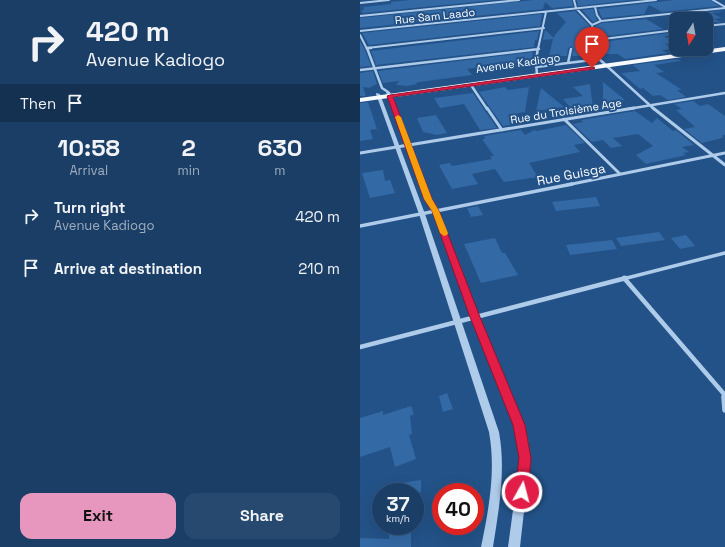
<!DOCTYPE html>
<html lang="en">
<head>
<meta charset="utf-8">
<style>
	:root { --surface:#1a3e66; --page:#27496f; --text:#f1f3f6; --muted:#9faebf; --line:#38577a; --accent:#e797bd }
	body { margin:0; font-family:"Space Grotesk",sans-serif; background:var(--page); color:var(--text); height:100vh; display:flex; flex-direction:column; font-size:15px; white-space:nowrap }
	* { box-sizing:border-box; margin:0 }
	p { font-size:13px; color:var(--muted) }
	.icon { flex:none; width:22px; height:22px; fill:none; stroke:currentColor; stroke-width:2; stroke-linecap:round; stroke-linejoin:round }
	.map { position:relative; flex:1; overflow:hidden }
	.panel { display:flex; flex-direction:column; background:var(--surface); width:360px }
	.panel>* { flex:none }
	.guide { background:#1a3e66; color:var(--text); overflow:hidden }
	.needle { width:26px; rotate:191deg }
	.tools { position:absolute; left:309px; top:12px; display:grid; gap:8px }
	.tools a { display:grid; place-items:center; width:44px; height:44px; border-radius:8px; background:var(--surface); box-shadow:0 4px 16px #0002,0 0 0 1px var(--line); font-size:20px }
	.speed { position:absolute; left:12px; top:483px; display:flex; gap:8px; font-size:20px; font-weight:700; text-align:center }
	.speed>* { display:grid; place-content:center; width:52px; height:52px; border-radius:50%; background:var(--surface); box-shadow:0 4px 16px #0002,0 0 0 1px var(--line); line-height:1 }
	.speed small { font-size:10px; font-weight:400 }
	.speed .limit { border:6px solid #d22; background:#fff; color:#111 }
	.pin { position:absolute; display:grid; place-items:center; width:34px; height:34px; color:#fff; margin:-41px -17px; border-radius:50% 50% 50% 0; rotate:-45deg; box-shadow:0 0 4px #0007 }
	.pin .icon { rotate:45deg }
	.me { position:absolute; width:44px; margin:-22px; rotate:7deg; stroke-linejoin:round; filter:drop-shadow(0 0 3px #0008) }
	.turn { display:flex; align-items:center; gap:14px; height:84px; padding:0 20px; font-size:18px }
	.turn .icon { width:52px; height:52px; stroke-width:2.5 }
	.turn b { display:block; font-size:28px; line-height:34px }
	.then { display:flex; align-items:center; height:38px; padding:0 20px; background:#0003; gap:8px; font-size:15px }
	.eta { display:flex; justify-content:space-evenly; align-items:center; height:68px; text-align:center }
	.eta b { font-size:24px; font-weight:700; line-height:28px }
	.primary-button { display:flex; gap:8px; margin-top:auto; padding:8px 20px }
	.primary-button a { flex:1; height:46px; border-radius:12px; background:var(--accent); color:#111; font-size:16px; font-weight:700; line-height:46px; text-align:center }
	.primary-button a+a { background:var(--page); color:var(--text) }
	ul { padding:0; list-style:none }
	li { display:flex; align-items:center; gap:12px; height:52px; padding:0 20px }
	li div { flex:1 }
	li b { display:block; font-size:15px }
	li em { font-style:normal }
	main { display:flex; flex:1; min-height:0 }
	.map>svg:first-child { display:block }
</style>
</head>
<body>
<main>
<section class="panel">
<div class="guide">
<div class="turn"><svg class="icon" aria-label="right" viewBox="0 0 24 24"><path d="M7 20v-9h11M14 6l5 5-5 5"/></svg><div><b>420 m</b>Avenue Kadiogo</div></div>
<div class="then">Then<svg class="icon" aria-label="arrive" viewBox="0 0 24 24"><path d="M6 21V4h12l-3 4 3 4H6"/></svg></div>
</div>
<div class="eta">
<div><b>10:58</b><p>Arrival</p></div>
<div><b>2</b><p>min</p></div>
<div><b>630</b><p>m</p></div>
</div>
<ul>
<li><svg class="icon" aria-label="right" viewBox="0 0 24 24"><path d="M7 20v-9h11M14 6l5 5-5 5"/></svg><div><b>Turn right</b><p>Avenue Kadiogo</p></div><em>420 m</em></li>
<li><svg class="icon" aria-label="arrive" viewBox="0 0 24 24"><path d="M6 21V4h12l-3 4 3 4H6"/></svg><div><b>Arrive at destination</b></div><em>210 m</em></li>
</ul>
<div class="primary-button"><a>Exit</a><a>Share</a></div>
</section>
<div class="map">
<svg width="365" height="547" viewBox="0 0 365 547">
	<rect width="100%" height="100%" fill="#235288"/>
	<!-- building -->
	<path fill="#3369a5" d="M49 0H134L3 13 1 10H4L3 7 31 4V2Z
		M174 0H212L213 6 192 8 185 2 183 9 0 28V18Z
		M217 0H272L218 6Z
		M314 0H351L359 6 302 12 289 5 284 14 242 18 238 9Z
		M233 9 237 20 233 22 222 10Z
		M215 11 230 26 231 32 226 29 221 56H212L214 49 211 46 208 48 207 56H189L193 39 183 40 185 30 194 38 195 35 206 22 197 13Z
		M359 11 361 12 352 13 361 18 354 19 361 22 346 23V19H316L310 16Z
		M182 14 180 26 9 45 2 33Z
		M286 19 303 29 239 37 236 35 235 26 242 23Z
		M179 31 177 40H175L174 47 16 65 11 51Z
		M310 33 313 35 304 36 316 43 305 44 312 49 302 50 308 53 265 59 258 54H246L245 44H243V42Z
		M0 41 5 50 11 66 0 67Z
		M173 52 172 60 156 62 160 66 132 69 128 66 107 69 112 75 59 82 56 83 57 84 48 86 36 85 39 81 23 83 18 71Z
		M318 59 321 61 294 65 304 72 296 73 322 90H317L326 97 308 100 300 95 293 96 283 88 280 89 261 73 280 71 273 65Z
		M13 71 17 84 9 88 3 87 6 96H0V73Z
		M243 82 265 100 243 103Z
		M230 84 233 108 243 107V106L256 108 216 114 203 99 223 96 213 87Z
		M145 87 148 90 169 87 165 112 148 115 156 124 143 126 119 92Z
		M181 88 204 107 176 111Z
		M113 93 125 111 137 128 120 130 104 104 80 108 74 98Z
		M333 101 340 106 348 104 365 116V135H363L362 138 342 143 324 129 335 127 316 110 322 109 314 104Z
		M8 102 17 129 10 130 13 139 0 141V103Z
		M275 111 292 123 297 118 313 131 316 130 334 145 322 147 329 152 323 153 326 155 286 164 276 155 293 146 278 134 253 138 262 146 251 148 243 140 232 142 213 124 223 122 221 120Z
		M76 115 87 133 77 135 63 132 57 118Z
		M206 125 225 143 214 145 220 152 169 163 178 177 144 182 135 169 112 174 118 184 92 189 79 165 90 163 92 166 132 159 130 156H134L122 139H125L124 136 161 130 165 135 174 130 177 131Z
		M23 170 25 181 30 180 35 193 10 198 2 173Z
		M236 197 240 206 196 211 192 202Z
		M118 206 123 215 111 217 107 208Z
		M299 232 305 240 261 246 256 238Z
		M326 235 335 246 320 249 311 238Z
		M135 238 142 253H145L158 275 121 283 104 244Z
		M252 240 257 249 210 255 206 245Z
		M87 393 93 409 83 412 79 396Z
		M51 406 54 414 50 416 52 434 49 435 56 459 35 467 30 447 0 457V418L23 411V415Z
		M61 480V492H34L35 484Z
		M29 526H51V547H0V538L29 539Z"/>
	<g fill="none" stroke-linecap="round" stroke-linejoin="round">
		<!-- minor-far5 -->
		<path stroke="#aecbea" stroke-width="2" d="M214 0 216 8 232 25 236 49
			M353 0 365 7
			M0 3 29 0
			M0 16 159 0
			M241 21 365 8
			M232 25 241 21 237 15 235 7
			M346 26 365 24
			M0 31 296 0
			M0 35 7 49
			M235 40 316 30
			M7 48 184 28
			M178 49 186 12"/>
		<!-- minor-far4 -->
		<path stroke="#aecbea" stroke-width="2.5" d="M7 48 22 88 28 92
			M7 48H11
			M236 48 237 57 294 109
			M208 63 211 49
			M176 67 240 59
			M0 70 179 49
			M177 76 176 60 178 48
			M111 85 127 109
			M268 109 365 93"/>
		<!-- minor-far3 -->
		<path stroke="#aecbea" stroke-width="3" d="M127 108 142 130
			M293 108 365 165
			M204 119 260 174
			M0 153 274 108
			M207 185 365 153"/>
		<!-- minor-far2 -->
		<path stroke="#aecbea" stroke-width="3.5" d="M0 226 212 184
			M264 278 265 279
			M263 279 365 253"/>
		<!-- minor-far1 -->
		<path stroke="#aecbea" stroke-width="4.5" d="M264 278 364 394V398
			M0 347 266 278"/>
		<!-- minor -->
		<path stroke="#aecbea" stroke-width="5.5" d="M364 397 365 410"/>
		<!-- tertiary -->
		<path fill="#aecbea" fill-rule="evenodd" d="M26 91 30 92 71 199 78 211 119 317 164 425 168 440 170 458 160 547H148L160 458 158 440 154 425 111 317 72 211 65 199 26 92Z
			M16 93 20 94 65 214 139 432C146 471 139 508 133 547H121C129 508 136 471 129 432L59 214 16 94Z"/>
		<!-- trunk -->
		<path fill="#f8fbfe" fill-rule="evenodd" d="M365 47V51L0 102V98Z"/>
	</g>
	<!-- route -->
	<path fill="#e11d48" stroke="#92132f" d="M232 67 235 68 234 69 33 97 72 199 79 211 120 317 165 425 171 458 168 492 166 496 162 498 157 496 155 492 159 458 153 425 110 317 72 211 64 199 27 96 30 95Z"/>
	<!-- slow -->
	<path fill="#f59e0b" d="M38 115 41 117 72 199 79 211 88 233 87 235 84 236 80 233 72 211 64 199 35 117Z"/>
	<g text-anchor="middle" stroke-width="4" stroke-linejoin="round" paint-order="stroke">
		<!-- far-street labels -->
		<g font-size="11" fill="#fff" stroke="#235288">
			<text transform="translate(75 16) rotate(-6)" y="4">Rue Sam Laado</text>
			<text transform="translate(158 63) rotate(-8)" y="4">Avenue Kadiogo</text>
			<text transform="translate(206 111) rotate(-9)" y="4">Rue du Troisième Age</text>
		</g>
		<!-- street labels -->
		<g font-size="13" fill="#fff" stroke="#235288">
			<text transform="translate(211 174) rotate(-11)" y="5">Rue Guisga</text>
		</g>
	</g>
</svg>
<div class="tools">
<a><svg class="needle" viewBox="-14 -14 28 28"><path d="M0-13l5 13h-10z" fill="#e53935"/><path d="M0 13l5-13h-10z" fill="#9faebf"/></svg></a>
</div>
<div class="speed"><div>37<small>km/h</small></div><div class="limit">40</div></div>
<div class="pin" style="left:232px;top:68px;background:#d93025"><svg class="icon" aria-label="arrive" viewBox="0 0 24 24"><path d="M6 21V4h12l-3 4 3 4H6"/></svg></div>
<svg class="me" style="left:162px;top:492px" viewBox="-20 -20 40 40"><circle r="17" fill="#e11d48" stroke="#fff" stroke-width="3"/><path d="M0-11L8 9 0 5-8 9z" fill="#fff"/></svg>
</div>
</main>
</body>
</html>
